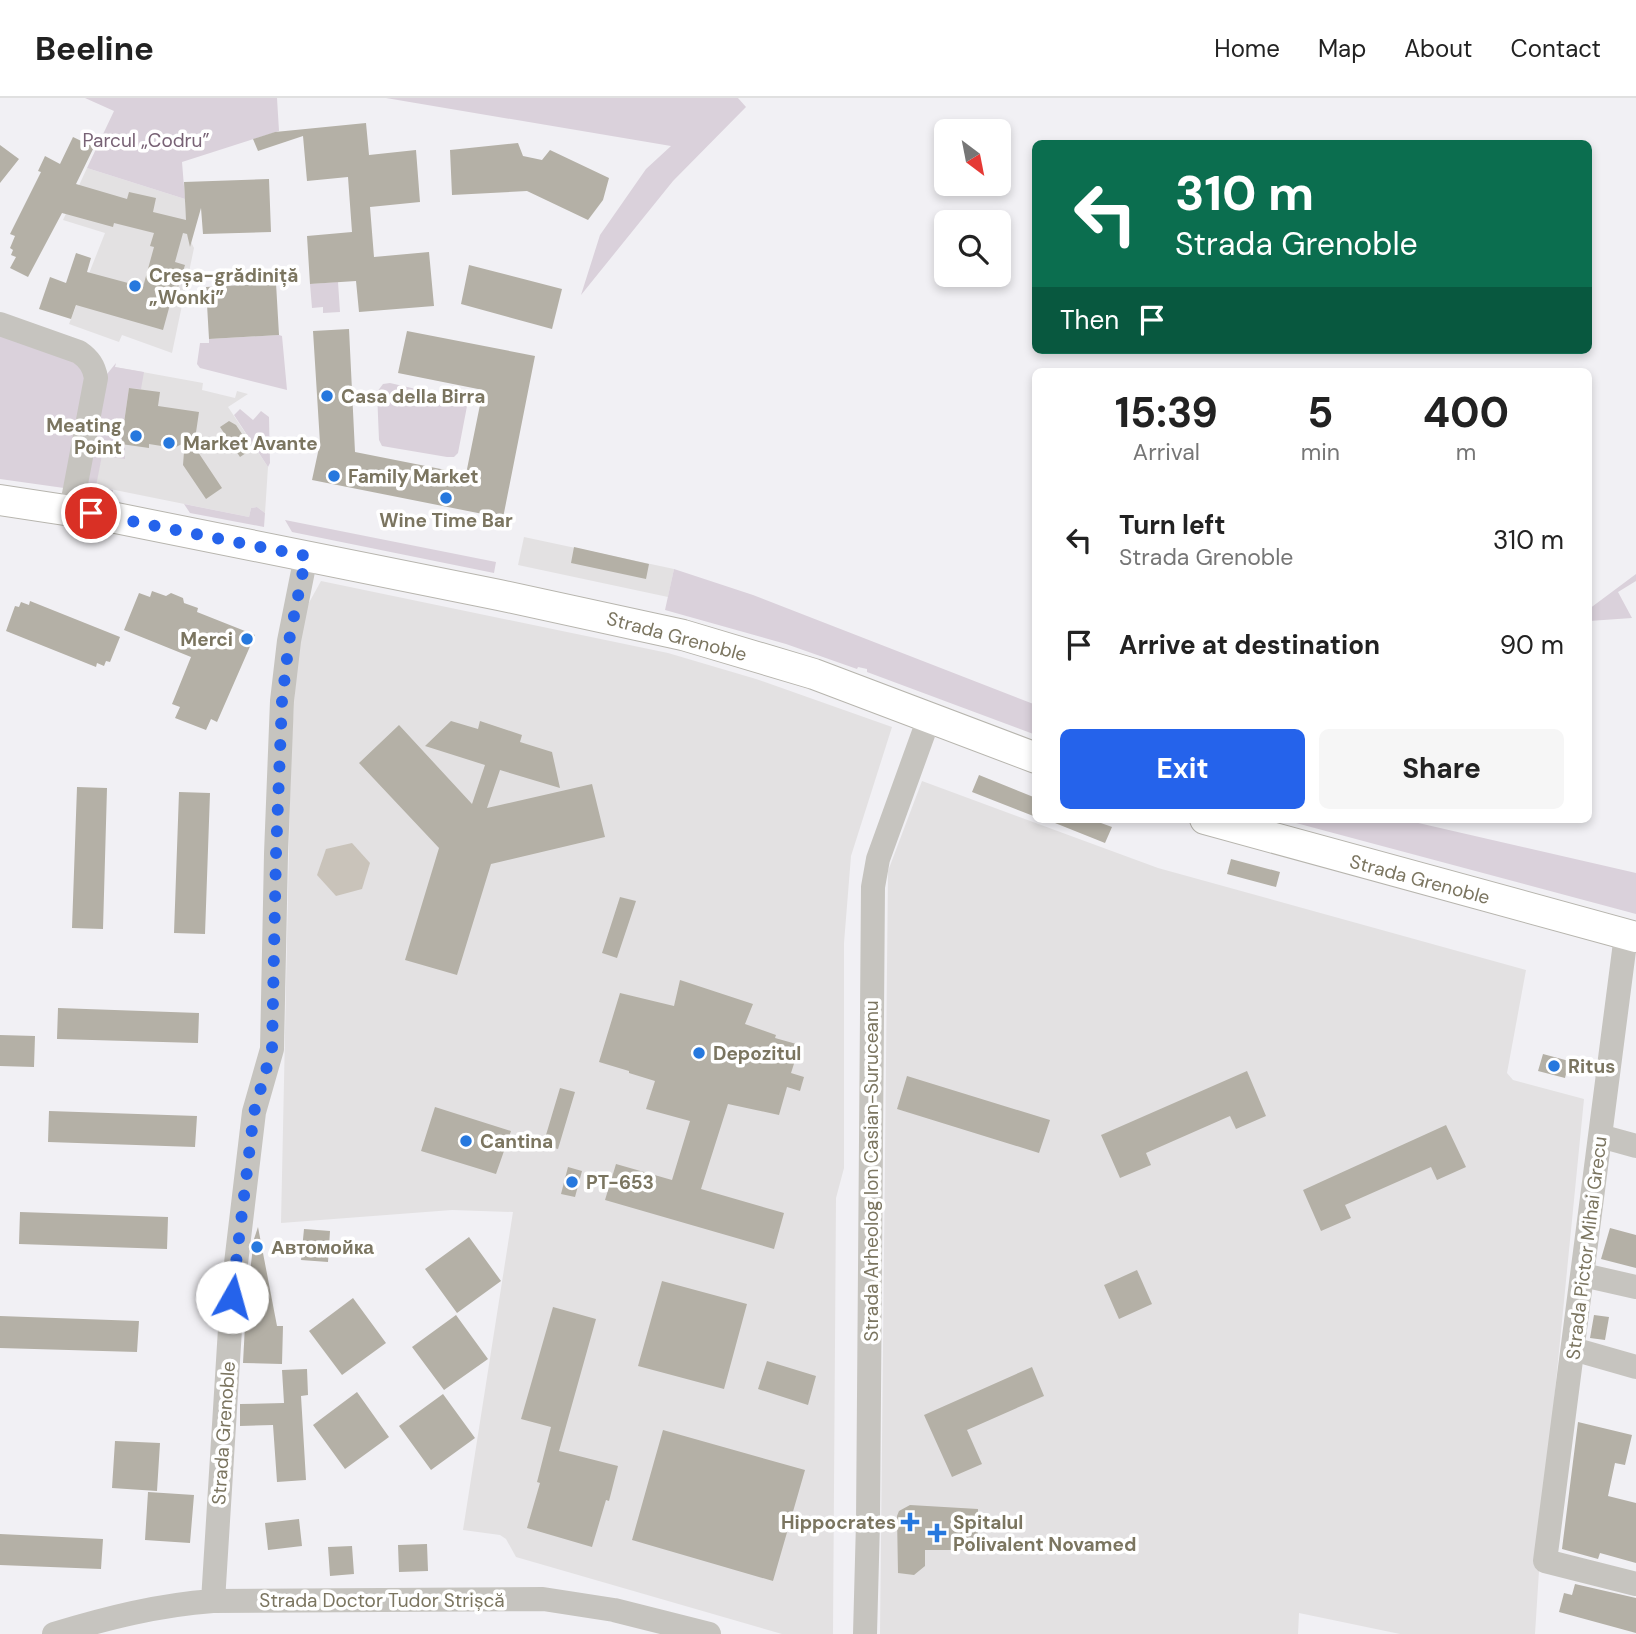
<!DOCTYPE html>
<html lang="en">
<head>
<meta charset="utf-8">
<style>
	:root { --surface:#fff; --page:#f6f6f6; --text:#222; --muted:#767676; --line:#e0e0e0; --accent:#2563eb }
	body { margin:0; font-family:"DM Sans",sans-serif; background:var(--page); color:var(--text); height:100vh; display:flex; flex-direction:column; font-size:26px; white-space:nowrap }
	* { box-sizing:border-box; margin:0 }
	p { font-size:23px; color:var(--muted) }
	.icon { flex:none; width:38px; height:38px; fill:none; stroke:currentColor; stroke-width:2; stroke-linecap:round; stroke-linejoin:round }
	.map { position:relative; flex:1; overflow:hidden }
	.details { position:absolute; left:1032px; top:270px; width:560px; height:455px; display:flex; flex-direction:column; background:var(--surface); border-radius:10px; box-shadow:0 4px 10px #0003 }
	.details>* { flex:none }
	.hud { position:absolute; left:1032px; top:42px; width:560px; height:214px; border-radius:10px; box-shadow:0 4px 10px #0003; background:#0b6e4f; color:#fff; overflow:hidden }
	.needle { width:46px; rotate:148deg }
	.tools { position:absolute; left:934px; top:21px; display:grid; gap:14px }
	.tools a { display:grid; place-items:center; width:77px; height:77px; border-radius:10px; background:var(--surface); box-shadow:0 4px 10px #0003; font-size:35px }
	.pin { position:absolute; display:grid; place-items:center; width:60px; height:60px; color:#fff; margin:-30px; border:4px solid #fff; border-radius:50%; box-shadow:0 2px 7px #0007 }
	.me { position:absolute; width:77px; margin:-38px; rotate:7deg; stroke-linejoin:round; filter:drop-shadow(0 0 5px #0008) }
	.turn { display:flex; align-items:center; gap:24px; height:147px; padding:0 28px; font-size:32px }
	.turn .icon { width:91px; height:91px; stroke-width:2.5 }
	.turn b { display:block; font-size:49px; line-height:60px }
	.then { display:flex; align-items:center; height:66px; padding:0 28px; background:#0003; gap:14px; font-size:26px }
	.eta { display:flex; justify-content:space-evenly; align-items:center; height:119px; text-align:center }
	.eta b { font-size:42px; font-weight:700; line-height:49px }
	.cta { display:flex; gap:14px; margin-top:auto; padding:14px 28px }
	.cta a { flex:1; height:80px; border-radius:10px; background:var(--accent); color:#fff; font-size:28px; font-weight:700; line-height:80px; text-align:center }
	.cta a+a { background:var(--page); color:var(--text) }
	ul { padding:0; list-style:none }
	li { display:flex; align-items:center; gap:21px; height:105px; padding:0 28px }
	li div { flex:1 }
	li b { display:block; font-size:26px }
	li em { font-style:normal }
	header { display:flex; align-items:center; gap:42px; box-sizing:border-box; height:98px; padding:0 35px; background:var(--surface); border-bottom:2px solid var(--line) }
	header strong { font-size:33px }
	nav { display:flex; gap:38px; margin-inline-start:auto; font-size:24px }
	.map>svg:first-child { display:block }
</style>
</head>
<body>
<header>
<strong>Beeline</strong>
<nav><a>Home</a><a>Map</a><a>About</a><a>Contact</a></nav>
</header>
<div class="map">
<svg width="1636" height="1536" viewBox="0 0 1636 1536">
	<rect width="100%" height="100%" fill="#f1f0f4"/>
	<!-- built -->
	<path fill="#e3e1e2" d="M87 70 185 101 187 136 194 150 172 255 122 237 119 244 69 226 105 135 63 122Z
		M115 269 203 285 202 292 235 300 237 293 248 296 228 309 268 369 265 415 257 409 251 410 249 419 95 388 102 358 125 360 121 346Z
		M524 439 674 471 668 499 518 467Z
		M321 483 668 555 756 581 892 629 851 758 844 845V1070L836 1100 833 1536H782L516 1459 506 1441 500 1437 463 1432 513 1114 452 1112 281 1125 291 653 297 560 306 510Z
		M922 683 1158 770 1526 872 1507 975 1513 982 1584 1001 1542 1425 1535 1536H1400L1299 1515 1298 1536H880L888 773Z"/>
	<!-- green -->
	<path fill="#dad1db" d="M85 0H277L279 33 182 64 185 101 87 70 114 13Z
		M386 0H738L746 9 673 83 581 197 600 137 646 71 671 48Z
		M338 184 340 214 323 215V209L312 210 310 186Z
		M0 235 80 263 87 278 64 390 0 381Z
		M279 237 282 238 287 292 200 270 197 266 200 245H209V241Z
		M116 265 115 269 144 274 141 291 129 290 121 345 125 346V361L102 358 96 388 113 392V397L110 398 85 394 107 276Z
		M390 285 468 303 458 355 454 359H447L382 348 379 342 377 294 383 286Z
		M240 311 253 322 261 313 269 319 270 365 268 369 234 317Z
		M184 406 249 419 251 410 257 409 265 415 264 429 190 415Z
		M285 422 496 464 494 475 292 434Z
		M674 471 753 497 1036 607V637L867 574V571L858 569 857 571 786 546 665 512Z
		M1636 476V483L1618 494 1632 520 1589 523V511Z
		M1281 721H1401L1636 775V816Z"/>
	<!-- water -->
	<path fill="#c9c3ba" d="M352 745 370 765 362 791 336 798 317 777 326 751Z"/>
	<!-- building -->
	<path fill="#b4b0a6" d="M366 25 369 57 416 52 420 104 370 109 374 159 429 154 434 208 359 214 356 183 310 186 307 138 352 134 348 79 307 83 303 38 258 53 253 41 275 34Z
		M73 39 94 49 76 86 127 101 129 94 156 100 153 114 186 122 184 84 269 81 271 134 203 136 201 110 190 149 187 136 183 135 175 164 185 167 177 193 174 192 163 232 76 207 71 221 39 211 50 179 66 185 76 155 91 160 87 174 143 189 154 149 150 148 154 135 114 125 113 129 62 115 28 179 10 170 16 159 11 157 13 152 10 150 15 138 10 136 41 74 38 73 45 58 60 66Z
		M518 45 523 58 542 62 550 52 609 80 603 102 588 122 527 93 452 97 450 52Z
		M0 47 19 61 0 85Z
		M469 167 562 191 552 231 461 206Z
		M276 185 279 237 209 241 206 189Z
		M349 231 355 354 466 376 483 292 398 275 407 233 535 258 503 420 312 382 320 345 313 233Z
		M129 290 160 294 158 308 199 314 194 348 222 390 206 401 183 367 184 354 188 352 183 351 182 346 174 350 149 346V350L121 346Z
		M229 323 236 327 252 351 240 359 220 329Z
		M574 449 649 466 646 481 571 465Z
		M152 493 166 498 171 495 183 500 184 505 198 510 197 514 255 537 217 624 211 621 206 632 175 620 180 609 172 606 191 559 124 532 139 495 150 499Z
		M30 503 120 539 110 564 106 563 104 568 97 565 96 569 6 533 15 508 19 509 21 504 29 507Z
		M451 623 478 631 480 623 522 637 520 644 552 654 560 690 500 672 487 710 592 686 605 739 491 766 457 877 405 862 439 750 359 665 399 627 472 706 485 667 425 648Z
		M979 677 1036 700V719L972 694Z
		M77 689 107 690 103 831 72 830Z
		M179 694 210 695 205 836 174 835Z
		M1045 721H1090L1112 729 1105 745Z
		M1231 761 1280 774 1276 789 1227 776Z
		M620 799 636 803 617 860 602 855Z
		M680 882 753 906 745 926 776 937 775 940 800 947 791 975 804 979 800 993 787 989 779 1017 728 1006 701 1091 784 1115 774 1151 605 1102 616 1066 672 1082 690 1023 646 1011 655 983 629 975V973L599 964 620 895 674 908Z
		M58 910 199 915 198 945 57 941Z
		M0 937 35 938 34 969 0 968Z
		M1543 956 1569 963 1565 980 1538 973Z
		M1247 973 1266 1018 1236 1031 1230 1018 1146 1055 1151 1067 1120 1080 1101 1037Z
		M907 978 1050 1022 1039 1055 897 1011Z
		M560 990 575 994 558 1051 543 1047Z
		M435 1009 511 1033 496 1076 421 1053Z
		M49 1013 197 1018 195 1049 48 1044Z
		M1446 1027 1466 1069 1437 1082 1431 1069 1345 1107 1351 1120 1321 1133 1303 1092Z
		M568 1069 582 1073 575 1099 561 1096Z
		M20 1114 168 1119 167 1151 19 1146Z
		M258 1129 277 1228H283L282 1266 243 1265 245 1227 256 1228 249 1182 254 1141Z
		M1610 1130 1636 1137V1170L1601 1161Z
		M304 1131 330 1133 328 1164 301 1162Z
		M469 1139 501 1183 457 1215 425 1171Z
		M1137 1172 1152 1206 1119 1221 1104 1187Z
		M662 1183 747 1206 724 1291 638 1268Z
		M353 1200 386 1245 342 1277 309 1233Z
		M553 1209 596 1221 559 1353 618 1368 609 1403 606 1402 592 1449 527 1430 540 1385 537 1384 551 1329 521 1321Z
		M456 1217 488 1261 444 1292 412 1249Z
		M1594 1217 1609 1219 1605 1242 1590 1240Z
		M0 1218 139 1223 137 1254 0 1250Z
		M767 1263 816 1278 808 1307 758 1291Z
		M1032 1269 1044 1298 967 1332 982 1366 952 1379 924 1317Z
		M307 1271 308 1297 301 1298 306 1382 277 1384 273 1327 240 1328V1306L284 1305 282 1272Z
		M357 1294 389 1339 345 1371 313 1327Z
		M443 1296 475 1340 431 1372 399 1328Z
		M1578 1324 1632 1337 1625 1367 1615 1365 1608 1398 1636 1405V1465L1600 1455 1598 1461 1562 1451Z
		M663 1332 805 1372 773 1483 632 1442Z
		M115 1343 160 1345 157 1393 112 1390Z
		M148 1394 194 1397 190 1445 145 1442Z
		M910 1407 978 1411V1452H925V1468L914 1477 898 1475 897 1418 899 1413Z
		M299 1421 302 1448 268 1452 265 1425Z
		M0 1436 103 1441 101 1471 0 1467Z
		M427 1446 428 1473 399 1474 398 1447Z
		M352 1448 354 1476 330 1478 328 1449Z
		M1575 1486 1636 1500V1535L1559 1514 1564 1495 1572 1497Z"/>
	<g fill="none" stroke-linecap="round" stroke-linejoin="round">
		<!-- major casing -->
		<g stroke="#b7b5ae" stroke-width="32">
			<path id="major" d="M0 402 111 419 499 497 683 537 814 576 1036 660
				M1205 721 1636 839"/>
		</g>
		<!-- minor -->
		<path stroke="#c6c4bf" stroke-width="24" d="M0 226 79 254C89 261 94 268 96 280L71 412
			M1626 837 1545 1463 1636 1486
			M1600 1038 1636 1048
			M1583 1177 1636 1189
			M1573 1251 1636 1269
			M213 1503 232 1199 254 1014 272 951 276 756 282 603 289 543 306 458
			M54 1536C107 1520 158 1507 213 1503L543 1501 614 1512 709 1536
			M865 1536 868 1424 873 789 878 761 929 620"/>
		<!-- major -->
		<use href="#major" stroke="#fff" stroke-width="30"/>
	</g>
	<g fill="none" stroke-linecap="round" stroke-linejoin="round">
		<!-- route -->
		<path stroke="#2563eb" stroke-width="12" stroke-dasharray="0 21.6" d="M91 415 306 458 289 543 282 603 276 756 272 951 254 1014 232 1199"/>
	</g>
	<!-- markers -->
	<g fill="#2678de" stroke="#fff" stroke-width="2.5">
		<circle cx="135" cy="188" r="7"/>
		<circle cx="327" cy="298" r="7"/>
		<circle cx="136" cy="338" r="7"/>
		<circle cx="169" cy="345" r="7"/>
		<circle cx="334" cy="378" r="7"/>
		<circle cx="446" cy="400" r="7"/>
		<circle cx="247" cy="541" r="7"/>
		<circle cx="699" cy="955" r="7"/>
		<circle cx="1554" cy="968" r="7"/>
		<circle cx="466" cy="1043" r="7"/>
		<circle cx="572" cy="1084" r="7"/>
		<circle cx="257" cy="1149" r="7"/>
		<path d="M906.5 1413.5h7v7h7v7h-7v7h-7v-7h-7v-7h7z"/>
		<path d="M933.5 1424.5h7v7h7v7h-7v7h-7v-7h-7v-7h7z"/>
	</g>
	<g text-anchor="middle" stroke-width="7" stroke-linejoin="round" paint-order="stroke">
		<!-- park labels -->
		<g font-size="19" fill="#786275" stroke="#fff">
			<text x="146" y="49">Parcul „Codru”</text>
		</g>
		<!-- poi labels -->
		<g font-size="19" font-weight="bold" fill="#7b7560" stroke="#fff" text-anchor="start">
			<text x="149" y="184">Creșa-grădiniță<tspan x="149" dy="22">„Wonki”</tspan></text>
			<text x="341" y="305">Casa della Birra</text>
			<text x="122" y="334" text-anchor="end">Meating<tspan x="122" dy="22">Point</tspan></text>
			<text x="183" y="352">Market Avante</text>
			<text x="348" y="385">Family Market</text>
			<text x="446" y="429" text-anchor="middle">Wine Time Bar</text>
			<text x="233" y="548" text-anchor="end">Merci</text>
			<text x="713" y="962">Depozitul</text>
			<text x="1568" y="975">Ritus</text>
			<text x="480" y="1050">Cantina</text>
			<text x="586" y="1091">PT-653</text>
			<text x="271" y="1156">Автомойка</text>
			<text x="896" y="1431" text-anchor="end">Hippocrates</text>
			<text x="953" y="1431">Spitalul<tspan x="953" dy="22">Polivalent Novamed</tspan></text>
		</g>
		<!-- street labels -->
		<g font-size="19" fill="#7b7560" stroke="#fff">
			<text transform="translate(677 538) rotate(15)" y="7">Strada Grenoble</text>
			<text transform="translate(1420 781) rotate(15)" y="7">Strada Grenoble</text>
			<text transform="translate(871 1073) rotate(-90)" y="7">Strada Arheolog Ion Casian-Suruceanu</text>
			<text transform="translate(1586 1150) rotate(-83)" y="7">Strada Pictor Mihai Grecu</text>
			<text transform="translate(223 1335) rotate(-86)" y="7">Strada Grenoble</text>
			<text x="382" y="1509">Strada Doctor Tudor Strișcă</text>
		</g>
	</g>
</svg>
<div class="tools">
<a><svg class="needle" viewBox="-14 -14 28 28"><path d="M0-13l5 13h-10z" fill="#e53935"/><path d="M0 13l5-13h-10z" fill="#767676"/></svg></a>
<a><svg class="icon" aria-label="search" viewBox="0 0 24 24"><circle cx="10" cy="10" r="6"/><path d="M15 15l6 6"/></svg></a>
</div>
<div class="pin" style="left:91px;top:415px;background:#d93025"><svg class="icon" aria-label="arrive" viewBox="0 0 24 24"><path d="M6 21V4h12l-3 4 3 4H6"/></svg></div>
<svg class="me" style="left:232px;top:1199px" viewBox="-20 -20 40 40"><circle r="19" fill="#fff"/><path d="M0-13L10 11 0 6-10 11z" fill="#2563eb"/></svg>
<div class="hud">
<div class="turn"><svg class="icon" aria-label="left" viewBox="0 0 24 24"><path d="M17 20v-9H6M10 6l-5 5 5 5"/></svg><div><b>310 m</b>Strada Grenoble</div></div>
<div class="then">Then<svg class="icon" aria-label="arrive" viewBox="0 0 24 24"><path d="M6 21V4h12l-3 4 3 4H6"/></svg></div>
</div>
<section class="details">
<div class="eta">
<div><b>15:39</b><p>Arrival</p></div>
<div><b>5</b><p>min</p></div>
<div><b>400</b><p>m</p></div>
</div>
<ul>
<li><svg class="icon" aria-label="left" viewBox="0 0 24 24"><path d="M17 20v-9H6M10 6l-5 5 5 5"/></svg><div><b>Turn left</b><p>Strada Grenoble</p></div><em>310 m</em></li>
<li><svg class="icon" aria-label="arrive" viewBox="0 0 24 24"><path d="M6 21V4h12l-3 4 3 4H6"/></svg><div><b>Arrive at destination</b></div><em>90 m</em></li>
</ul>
<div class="cta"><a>Exit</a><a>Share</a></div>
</section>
</div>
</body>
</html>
